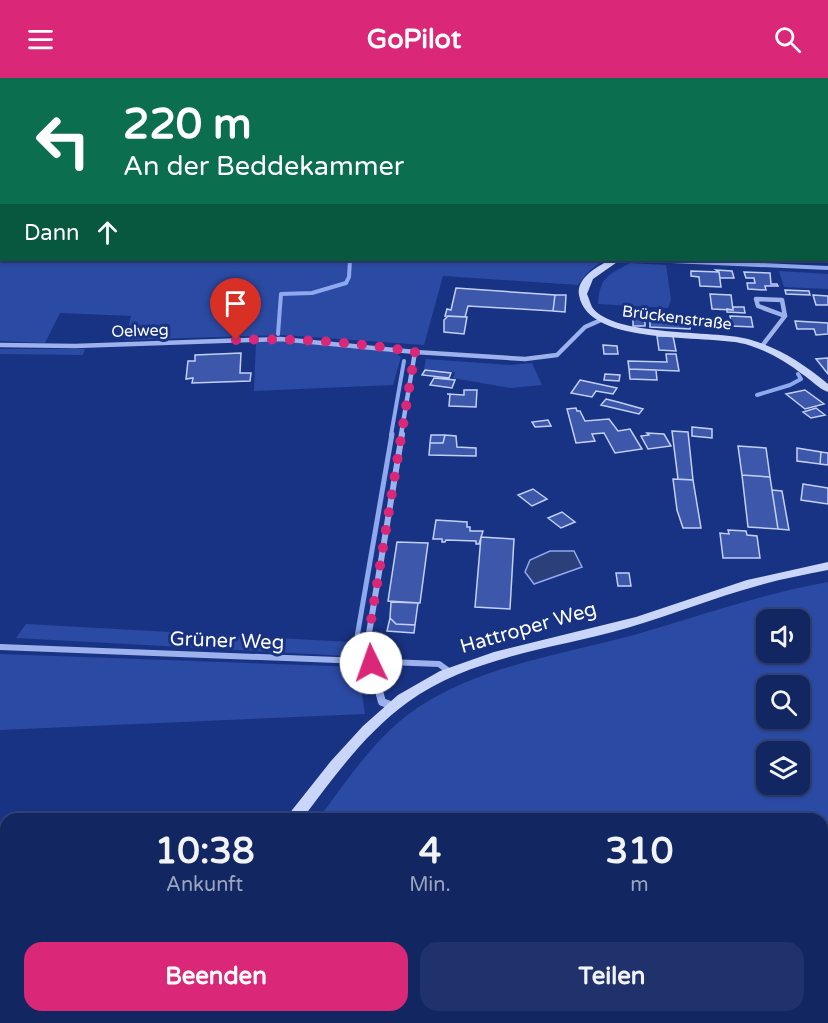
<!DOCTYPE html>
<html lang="de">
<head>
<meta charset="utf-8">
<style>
	:root { --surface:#122662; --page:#1f326b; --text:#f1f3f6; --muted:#9ca5be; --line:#314377; --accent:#db2777 }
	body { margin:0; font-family:"Varela Round",sans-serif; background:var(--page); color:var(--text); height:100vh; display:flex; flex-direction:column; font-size:22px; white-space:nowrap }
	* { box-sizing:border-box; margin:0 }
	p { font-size:20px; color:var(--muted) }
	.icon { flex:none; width:33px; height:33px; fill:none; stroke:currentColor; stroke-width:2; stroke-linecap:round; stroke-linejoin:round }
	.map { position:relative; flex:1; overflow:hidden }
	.side { position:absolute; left:0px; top:735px; width:828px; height:210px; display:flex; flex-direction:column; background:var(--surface); border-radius:18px 18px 0 0; box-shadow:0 2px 4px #0004,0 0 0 2px var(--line) }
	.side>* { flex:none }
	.guide { position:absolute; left:0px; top:0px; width:828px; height:183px; box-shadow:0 2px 4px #0004,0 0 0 2px var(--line); background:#0b6e4f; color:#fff; overflow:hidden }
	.tools { position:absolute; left:756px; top:531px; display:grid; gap:12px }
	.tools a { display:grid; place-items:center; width:54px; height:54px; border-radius:12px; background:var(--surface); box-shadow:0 2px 4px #0004,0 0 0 2px var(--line); font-size:30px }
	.pin { position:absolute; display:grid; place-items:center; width:51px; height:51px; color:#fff; margin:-62px -26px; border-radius:50% 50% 50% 0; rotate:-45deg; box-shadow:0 0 6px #0007 }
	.pin .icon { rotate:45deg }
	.me { position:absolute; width:66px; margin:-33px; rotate:357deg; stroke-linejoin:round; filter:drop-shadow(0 0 4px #0008) }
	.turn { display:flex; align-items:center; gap:21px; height:126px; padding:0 24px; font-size:27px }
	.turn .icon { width:78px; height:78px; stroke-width:2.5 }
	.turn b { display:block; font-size:42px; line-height:51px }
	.then { display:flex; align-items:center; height:57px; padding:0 24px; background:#0003; gap:12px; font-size:22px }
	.eta { display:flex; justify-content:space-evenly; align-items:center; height:102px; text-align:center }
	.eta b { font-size:36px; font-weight:700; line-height:42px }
	.cta { display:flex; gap:12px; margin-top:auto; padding:12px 24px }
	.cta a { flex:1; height:69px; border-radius:18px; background:var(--accent); color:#fff; font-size:24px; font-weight:700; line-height:69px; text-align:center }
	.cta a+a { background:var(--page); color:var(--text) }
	header { display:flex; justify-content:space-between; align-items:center; height:78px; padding:0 24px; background:var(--accent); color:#fff; font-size:27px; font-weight:700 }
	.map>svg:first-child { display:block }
</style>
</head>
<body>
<header><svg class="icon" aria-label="menu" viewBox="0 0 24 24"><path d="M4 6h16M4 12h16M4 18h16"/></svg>GoPilot<svg class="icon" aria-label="search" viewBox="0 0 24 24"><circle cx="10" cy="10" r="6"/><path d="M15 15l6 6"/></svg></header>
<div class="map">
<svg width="828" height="945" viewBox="0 0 828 945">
	<rect width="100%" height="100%" fill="#183383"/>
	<!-- green -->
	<path fill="#2b4aa3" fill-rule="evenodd" d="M0 0 250 1 2 2V182H607C594 187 586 195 578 207L443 198 424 267 282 257 125 262 131 238 60 235 45 265 0 263Z
		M630 185 666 187 671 221 668 230 598 226C600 199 607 198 630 185Z
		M779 193 828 196V211L784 209Z
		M280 263 393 274 401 279 393 307 254 313 256 264Z
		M0 271H85L83 277 0 276Z
		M426 281 511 287 532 285 542 307 510 310 453 300 455 294 424 291Z
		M828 504V945H157L162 939H822V741H318C343 708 368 670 400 643 464 590 556 578 634 557 699 538 762 516 828 504ZM766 542H800V574H766ZM766 608H800V640H766ZM766 674H800V706H766Z
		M26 546 350 564 347 578 16 560Z
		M0 576 358 589 365 636 0 652Z"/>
	<!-- water -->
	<path fill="#2b3f7b" stroke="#8fa9ee" stroke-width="1.5" d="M550 473H574L582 489 534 506 525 494 530 482Z"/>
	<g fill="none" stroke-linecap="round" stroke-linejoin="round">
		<!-- stream-far1 -->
		<path stroke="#8fa9ee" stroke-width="4" d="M649 182 828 190
			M278 256 281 216 312 215 346 205 349 199 350 182
			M757 317 790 307 801 301 798 296
			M391 357 404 283"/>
		<!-- stream -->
		<path stroke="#8fa9ee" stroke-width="5" d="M356 565 392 356"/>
	</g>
	<!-- building -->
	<path fill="#3d58ab" stroke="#c2d0f9" stroke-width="1.5" d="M716 192 732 193 734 200H720L719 194Z
		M691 193 719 194 721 209 700 208 699 199 691 198Z
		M744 194 770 195 771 206H777L778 208H765L766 212 748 211 747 205H755L754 200H746Z
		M456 210 555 217 553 233 468 228 465 239 445 238 447 231 451 232Z
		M785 212 809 213 810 217 786 216Z
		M710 216 731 217 733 232 712 231Z
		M555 217H566L565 234 553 233Z
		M813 217 828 218V227H816Z
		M733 229H744L745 235 727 234V231L733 232Z
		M448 238 467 239 464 256 444 254V242Z
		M681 238 692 239 690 251 650 249V240L681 242Z
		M730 238 751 239 753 249 731 248Z
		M633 239 645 240V248H633Z
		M795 243 828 245V256L816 257 814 251H797Z
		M657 258H673L676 273 659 272Z
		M603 267 617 268 618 276H604Z
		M241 275 240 295H251L250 303 192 305 193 300 186 301 188 283H195V277Z
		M666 276H676L679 293 629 291 628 283 667 284Z
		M828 280V296L816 281Z
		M629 291 656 292 657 302 630 301Z
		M425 292 451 295 449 300 422 297Z
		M605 296 620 297 619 303 604 302Z
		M434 300 455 302 452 310 430 307Z
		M580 302 617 310 613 316 596 313 592 319 571 315Z
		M464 312H477L476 329 449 328 450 316H447L464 317Z
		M805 312 824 326 805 331 786 316Z
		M606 321 618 324 643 331 639 336 601 327Z
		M576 330 577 333H580L585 343 609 341 618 353 630 351 642 371 615 375 604 355 592 356 595 363 576 365 567 331Z
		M816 330 825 337 811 340 803 334Z
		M548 342 551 348 535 349 532 344Z
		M692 349 712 351V360L692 358Z
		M672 353 688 354 693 402 678 401Z
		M647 355 664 356 671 368 648 371 641 358 649 357Z
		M431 357H445L443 365H430Z
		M445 357 456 358 457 369 476 370V378L429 377 430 365H443Z
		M738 368 766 370 770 399 742 397Z
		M797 370 821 374 820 386 797 383Z
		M821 374 828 375V387L820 386Z
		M742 397 770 399 778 451 748 449Z
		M673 401 693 402 701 450H683L677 432Z
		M803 406 828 410V426L801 422Z
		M533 411 547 421 532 428 518 417Z
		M772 412 782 413 789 452 778 451Z
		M562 434 575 444 561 450 548 440Z
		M436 442 467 444V449H470V453H483L479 466H476V463L446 462 445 464H442V461H433Z
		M728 452 746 453 747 457 757 458 760 480H723L720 455 729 456Z
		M481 459 514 461 510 531 475 529Z
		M397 464 428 465 420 525 388 523Z
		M616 495H629L631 508H618Z
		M391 524 418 525 415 547 396 546 390 540Z
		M390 540 396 546 415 547 414 555 387 553Z"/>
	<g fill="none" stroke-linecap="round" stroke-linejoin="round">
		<!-- street-far2 -->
		<path stroke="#9db1ec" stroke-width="4.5" d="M756 221 782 222 785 238 758 228Z
			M0 267 75 268 280 261 415 274 525 281 557 277 585 249 601 242
			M762 268 785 238
			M401 357 415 274"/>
		<!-- street-far1 -->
		<path stroke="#9db1ec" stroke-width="6" d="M0 569 439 586 450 594
			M379 615 371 585 369 555 402 356"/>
		<!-- street -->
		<path stroke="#9db1ec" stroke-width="8" d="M379 613 382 624 393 628"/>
		<!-- secondary -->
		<path fill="#c9d5f9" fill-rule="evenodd" d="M625 0H638L622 2Z
			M610 182H620L593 201 587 216C589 220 590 225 592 229 612 259 714 252 748 261 778 269 804 286 828 306V314C819 311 810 301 802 296 785 283 766 272 745 266 706 256 588 269 579 217 576 200 598 188 610 182Z
			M828 484V492C804 497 780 501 757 508 713 520 671 537 627 550 554 571 472 578 408 624 365 655 334 699 302 741H285L331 683 363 648 398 617 440 593 494 574 636 539 747 502Z
			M123 939H142L139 945H120Z"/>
	</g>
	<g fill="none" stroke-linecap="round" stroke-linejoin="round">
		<!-- route -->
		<path stroke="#db2777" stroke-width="10" stroke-dasharray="0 18" d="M236 262C295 260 356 264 415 274L369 555 371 585"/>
	</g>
	<g text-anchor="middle" stroke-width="6" stroke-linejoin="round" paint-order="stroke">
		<!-- far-street labels -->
		<g font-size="16" fill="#fff" stroke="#183383">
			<text transform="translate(677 239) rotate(7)" y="6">Brückenstraße</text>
			<text transform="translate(140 252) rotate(-2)" y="6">Oelweg</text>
		</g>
		<!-- street labels -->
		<g font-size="20" fill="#fff" stroke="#183383">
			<text transform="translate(528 549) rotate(-16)" y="7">Hattroper Weg</text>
			<text transform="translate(227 562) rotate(2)" y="7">Grüner Weg</text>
		</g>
	</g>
</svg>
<div class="tools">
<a><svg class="icon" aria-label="sound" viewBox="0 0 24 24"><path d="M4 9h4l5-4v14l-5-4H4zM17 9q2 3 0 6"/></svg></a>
<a><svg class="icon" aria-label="search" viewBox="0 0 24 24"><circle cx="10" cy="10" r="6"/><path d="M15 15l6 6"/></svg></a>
<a><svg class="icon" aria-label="layers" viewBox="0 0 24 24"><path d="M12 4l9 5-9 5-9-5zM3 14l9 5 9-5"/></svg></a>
</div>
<div class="pin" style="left:236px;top:262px;background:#d93025"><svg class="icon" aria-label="arrive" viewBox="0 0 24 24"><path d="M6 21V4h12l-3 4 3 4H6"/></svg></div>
<svg class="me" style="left:371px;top:585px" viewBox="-20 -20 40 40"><circle r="19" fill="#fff"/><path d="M0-13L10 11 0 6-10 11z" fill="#db2777"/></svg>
<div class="guide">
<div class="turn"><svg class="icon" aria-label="left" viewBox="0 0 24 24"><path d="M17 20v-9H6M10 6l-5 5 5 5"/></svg><div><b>220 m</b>An der Beddekammer</div></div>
<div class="then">Dann<svg class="icon" aria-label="ahead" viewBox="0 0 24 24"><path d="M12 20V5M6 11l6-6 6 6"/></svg></div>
</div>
<section class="side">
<div class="eta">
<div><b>10:38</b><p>Ankunft</p></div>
<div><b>4</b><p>Min.</p></div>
<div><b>310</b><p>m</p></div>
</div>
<div class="cta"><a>Beenden</a><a>Teilen</a></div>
</section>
</div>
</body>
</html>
